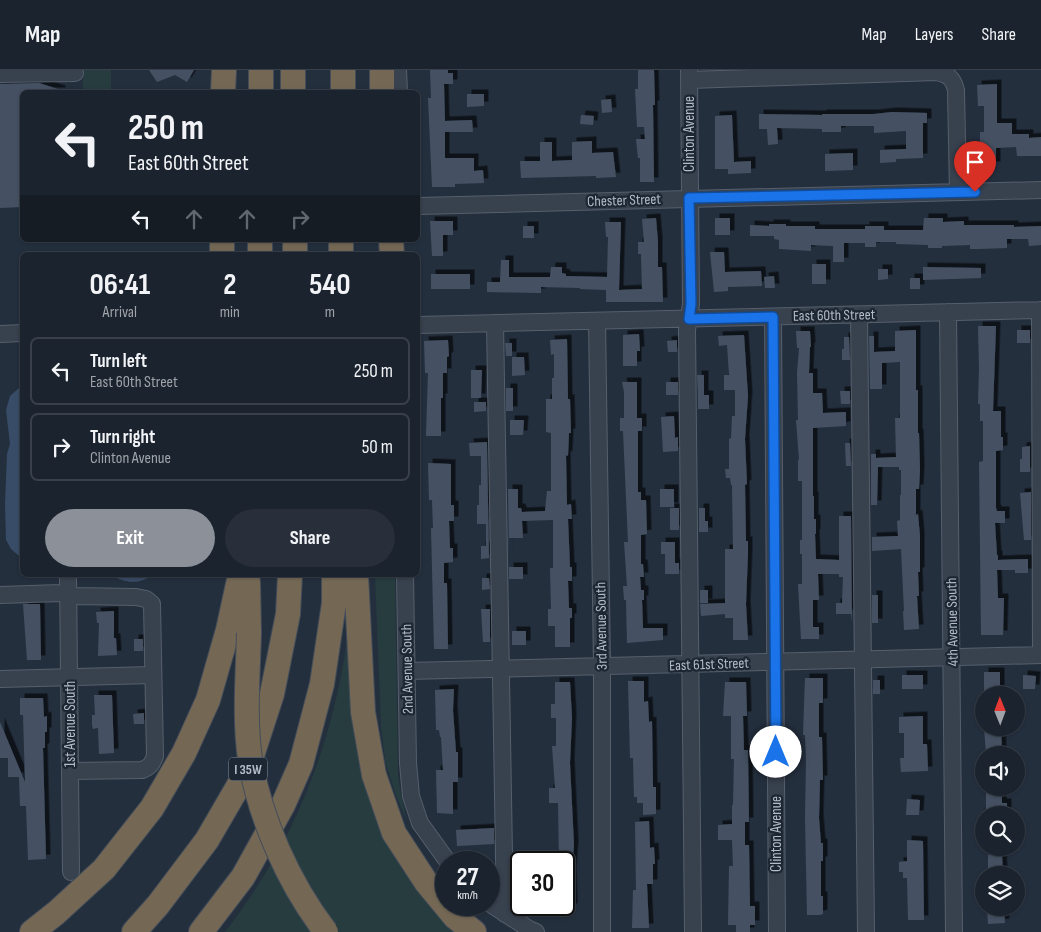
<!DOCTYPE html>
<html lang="en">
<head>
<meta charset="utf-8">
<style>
	:root { --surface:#1b232e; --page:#282f3a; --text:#f1f3f6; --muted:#a0a4aa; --line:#39404a; --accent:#8c9099 }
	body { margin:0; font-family:"Sofia Sans Condensed",sans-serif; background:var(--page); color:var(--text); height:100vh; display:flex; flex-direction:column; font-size:19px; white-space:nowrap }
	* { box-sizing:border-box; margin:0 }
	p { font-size:16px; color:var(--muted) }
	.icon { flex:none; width:28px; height:28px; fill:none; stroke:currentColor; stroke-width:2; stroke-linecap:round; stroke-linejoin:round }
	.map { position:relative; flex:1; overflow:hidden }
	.sheet { position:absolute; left:20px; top:182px; width:400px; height:325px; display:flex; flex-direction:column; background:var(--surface); border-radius:8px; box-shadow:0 1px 4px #0004,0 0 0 1px var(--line) }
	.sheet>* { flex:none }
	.top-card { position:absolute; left:20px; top:20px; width:400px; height:152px; border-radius:8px; box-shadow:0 1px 4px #0004,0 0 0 1px var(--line); background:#1b232e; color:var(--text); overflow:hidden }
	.needle { width:32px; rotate:359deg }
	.tools { position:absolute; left:975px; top:616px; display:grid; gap:10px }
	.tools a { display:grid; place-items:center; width:50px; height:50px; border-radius:50%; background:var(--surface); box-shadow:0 1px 4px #0004,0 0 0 1px var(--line); font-size:25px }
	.speed { position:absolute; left:435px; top:781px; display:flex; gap:10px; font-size:25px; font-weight:700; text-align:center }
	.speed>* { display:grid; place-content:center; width:65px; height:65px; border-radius:50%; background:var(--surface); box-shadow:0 1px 4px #0004,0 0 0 1px var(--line); line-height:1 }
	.speed small { font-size:12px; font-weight:400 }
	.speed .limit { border:2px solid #111; border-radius:8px; background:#fff; color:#111 }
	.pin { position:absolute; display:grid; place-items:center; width:42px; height:42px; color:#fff; margin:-51px -21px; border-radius:50% 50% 50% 0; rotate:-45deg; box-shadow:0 0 5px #0007 }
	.pin .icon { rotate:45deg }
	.me { position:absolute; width:55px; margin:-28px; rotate:0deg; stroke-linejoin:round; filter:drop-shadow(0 0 4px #0008) }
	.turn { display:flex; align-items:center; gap:18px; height:105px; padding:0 25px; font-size:22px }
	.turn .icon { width:65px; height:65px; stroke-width:2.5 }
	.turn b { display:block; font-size:35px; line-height:42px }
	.lanes { display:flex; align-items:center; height:48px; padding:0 25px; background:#0003; justify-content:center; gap:25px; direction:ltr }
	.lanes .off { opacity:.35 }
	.eta { display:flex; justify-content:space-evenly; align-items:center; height:85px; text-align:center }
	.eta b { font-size:30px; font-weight:700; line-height:35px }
	.primary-button { display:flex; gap:10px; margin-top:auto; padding:10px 25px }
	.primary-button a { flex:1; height:58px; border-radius:30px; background:var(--accent); color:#fff; font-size:20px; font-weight:700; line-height:58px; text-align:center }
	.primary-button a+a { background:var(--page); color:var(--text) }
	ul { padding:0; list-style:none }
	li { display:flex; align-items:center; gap:15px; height:68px; margin:0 10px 8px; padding:0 15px; border:2px solid var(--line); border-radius:8px }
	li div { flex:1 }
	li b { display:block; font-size:19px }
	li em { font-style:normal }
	header { display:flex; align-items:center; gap:30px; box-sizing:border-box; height:70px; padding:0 25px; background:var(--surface); border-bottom:1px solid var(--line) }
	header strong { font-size:24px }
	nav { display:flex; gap:28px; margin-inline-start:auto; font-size:18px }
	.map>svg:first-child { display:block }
</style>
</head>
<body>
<header>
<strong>Map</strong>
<nav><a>Map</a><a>Layers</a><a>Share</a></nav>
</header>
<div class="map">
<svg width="1041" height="862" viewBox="0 0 1041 862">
	<defs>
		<filter id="shadow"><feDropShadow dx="4.5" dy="-4.5" stdDeviation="0" flood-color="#0009"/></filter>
	</defs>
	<rect width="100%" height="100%" fill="#242f3e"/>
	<!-- green -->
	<path fill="#263c3f" d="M83 0H111V22H83Z
		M375 505H395L398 704C399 719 404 733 406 749L395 723 385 690 381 657Z
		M347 571H352L362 700 375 745 385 769 403 801 420 825 457 862H225C293 774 331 680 347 571Z"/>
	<!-- water -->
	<path fill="#394c67" d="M19 318H22V485H18L11 479 6 470 5 435 7 384 10 374 6 340 10 326Z
		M111 505H152C140 515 124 513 111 505Z"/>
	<!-- building -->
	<path fill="#455162" filter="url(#shadow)" d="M149 0H194L187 12 175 5 157 12Z
		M430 0H448V3H453V14H444L445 51 472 50 473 62H445V88H474V101L483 100 484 113 455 114V117H432L428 28H431Z
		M638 0H654L655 35H653L654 112H640V88H638L636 69H645L644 57H637L635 19H638Z
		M39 13 61 20V22H22V137L0 138V14Z
		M997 14V53H1012V64H1029V68L1041 67V86H1017L1016 77 996 78V96H980V62H984V36H978L977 15Z
		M467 24H484V36L467 37Z
		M611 29 612 42 602 43 601 30Z
		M892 42 927 43V53H923V88L896 89V92L880 93V80L906 79V61L874 63V56H841V62H822V59L777 58 778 74 768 75 767 59H759V44L822 45V44H874Z
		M581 45 594 46 593 55 580 54Z
		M732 45 734 92 751 91V103L728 104V99H715V46Z
		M592 71V83L613 82 616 107 596 108V106L521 108 520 91H540V72H552V91L572 90V72Z
		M853 83V100L825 101V84Z
		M656 148 658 172V197H662L663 232H606V220L580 219V218L541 217V223L487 222V212H500L501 190H509V207H550L551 197H562V203L566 204V206L607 207 608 167H606L605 152H621L619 220 642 219 641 184H638V172H644L642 149Z
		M715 148H730V165H715Z
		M924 148H943V152L964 151V155H1014V157L1041 156V175L1029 176 1028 169H1007V178L979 179H970V175L942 176V178H928V175L896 174V172H876V177H865V173H844V192H833V176L811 175V181L779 179V170L774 169V166H750V155L769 156V154H786V156H815V159H865V156H884V160H923Z
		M430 151H453V165H443V186H432Z
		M523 156H534V168H523Z
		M710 182H724L725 202 761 201 762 216 728 217V221L714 222Z
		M812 194H826V214H812Z
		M923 197 981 198V208L923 210Z
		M878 199H888V209L878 210Z
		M431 204H470V219H431Z
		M774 206 775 218H765L764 207Z
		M910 208H920V219H910Z
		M978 256H996L993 341H1001V367H1003V380L996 381V438L997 441H1005V453H995L997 485H998V490L1028 489V503H1015V500H997L998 528H1004L1003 565H981L979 392 983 391V351H980V334H978L979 298Z
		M916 260V320H918V363H919L920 400 919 419H916V445L918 444 920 466V502H918L919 526H917L919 559 904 560 903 541H904L901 479 872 481V467L898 466 897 451 900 450V425H901V400H899V397H878L877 435H871V384H876V388L896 387 895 348H900V292L882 293V319H870L869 266H874V282L895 281V261Z
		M1017 260H1030V273H1017Z
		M796 261H810L811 277H810L809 303H813V323H822L823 343 846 342V356L813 358V426H814V449H816V464H815L816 489 839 490V446H851L852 552 851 544H836V533H842L843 507H839V504H818L819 530H813V557H819V569H801L798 514H802V484H800V470H802V411H798V390H799L796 350H798L797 303 799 278H797Z
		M639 264 640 281H637V296H623V265Z
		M744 265 748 326 745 369 747 414 745 415 746 471H748V483L746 534 748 570H733V548H725V544L701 546 700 534 725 533V479H733L732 415H731L730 408H726L725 399H729V368L731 369 732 346H735V320H724V305H729L727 275 719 276 718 266Z
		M844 267H849L850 290H842V279H844Z
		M567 269 568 329H570L571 363H569L568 386 566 385 567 435 571 434 572 449H568L570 497H572V511H568L569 538H572V548H570V577H555V556H548V539H551L550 498H553V450L522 451 523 468H509V488L508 419H518V438H521L522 442 545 441 547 421H551V363L546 362V329H552V308H554V284L551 285 550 270Z
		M448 270 449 286 447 287V303H443V328H441V366H426L428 303H425L424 271Z
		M677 270V282H668L667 271Z
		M505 273H512V286H506Z
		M512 287H524L525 305 512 306Z
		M471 300H482L481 328H471Z
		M697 305H704V325H698Z
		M622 312H637V348H642V361H638V422H641V430H646L647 464 641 465V494H643L644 507H640L641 520H644V530H642L643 557V558H663V570L627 573 626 530H624L623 516H627L624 472H628L623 361H620V348H624V322Z
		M666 312H678V325H666Z
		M506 318H513V341H506Z
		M840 321H850V334H841Z
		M698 325H709V339H698Z
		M474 332H486V341L474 342Z
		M674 346 675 368 678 367V381L663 382 661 347Z
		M510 350H524L523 365H510Z
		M487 372 489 488 481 489V476H486V454H477V435H479V415H481V386H470L469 373Z
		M845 373H850L851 396H846Z
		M1030 376V402H1020V389H1022V377Z
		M428 393 451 394V435H454V451H449L450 478H453V492L444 493V513H447L448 579H434L431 458H433L432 430H429Z
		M660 419H674V437H660Z
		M1031 422V470H1024L1020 423Z
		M670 438H679V460H670Z
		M699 438H705V451H708V462H699Z
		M661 472H675V493H679V504H665V484H661Z
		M509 497H523V509H509Z
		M482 508H489L490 519 482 520Z
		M700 520H708V533H700Z
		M872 525H878V553H872Z
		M23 534H40L41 590H27Z
		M481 539H490V572H483Z
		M114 541V568H116L117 585 98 586 99 553H97L96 542Z
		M512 561H526V575H512Z
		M134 569H143V581H134Z
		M984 602H1000V625H984Z
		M902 605H923V619H902Z
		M1023 605 1036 606 1035 619H1023Z
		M805 608H823V633H819V667H822L823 710H820L819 748 821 773H823V791H821V826H823V844L820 845H807L805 748 806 692 805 665H803Z
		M873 610H880V624H873Z
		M628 611H644V632L648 631 649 652 652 651 653 717H656V744L643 745V733H637V727H634L633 688H630Z
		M555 612H570L572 648 570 693 574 775 572 801 573 838H564V792H559L558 733H549V718H555L552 676H556V648H551V634H555Z
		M725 612H746L747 646H743L744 680H748L749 752H745V775H749L750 836H755V855H750V862H736V855H728L729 796H733L732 770H718V755L732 754V735H733L734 689H731V646H723Z
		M454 619 453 640 456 682H458V712H453V744L437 743 436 700H443L441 667H440L439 660H436L435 620Z
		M94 625H112L114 683 99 684 98 658 93 659 92 655V645H95Z
		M20 628H43L44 647 47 646V662H45V678H43L46 789 28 790 26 736H20L19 707H8V688H0V652L25 712 23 645H20Z
		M144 643V654H134L133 644Z
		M923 646V674H927L928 701 901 702 900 688H904V663H899V647Z
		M984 658H1001L1002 682 986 683Z
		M986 718H1002V733H1007V742H999L1000 745H986Z
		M907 729 920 730 919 745H906Z
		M649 751 650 778 654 777 655 794H653V814H647L649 858H632L633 820H636L635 752Z
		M494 758V774L457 776 456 760Z
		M907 770 923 771 924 850H908L907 808H903V802H899V792L907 791Z
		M1002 784 1003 805H988V785Z
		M987 838H1004L1005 853 988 854Z"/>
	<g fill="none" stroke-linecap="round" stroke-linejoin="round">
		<!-- minor casing -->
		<g stroke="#565f6c" stroke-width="18">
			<path id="minor" d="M398 0 399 22
				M689 0 691 234 687 260 693 862
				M0 4 75 3
				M689 10 936 2C948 4 953 8 956 20L958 122
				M418 136 1041 120
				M1040 240 1041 580
				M948 242 954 862
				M859 245 866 862
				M773 247 777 862
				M597 251 602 597V862
				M495 253 505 844
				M418 255 1041 240
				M0 264 22 263
				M68 505 71 802
				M405 505 408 693 411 726 420 753 448 792
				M0 525 61 523 75 526 136 527 146 529 152 534 155 686C152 694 150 697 142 700L70 701
				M407 601 1041 585
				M0 609 153 605
				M489 833 529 859 536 862"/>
		</g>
		<!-- highway casing -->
		<g stroke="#434c59" stroke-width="26">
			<path id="highway" d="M293 0V22
				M382 0V22
				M223 22 224 0
				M261 22V0
				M343 22V0
				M295 170V185
				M391 170 392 185
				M222 185V170
				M260 185V170
				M341 185V170
				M356 505 363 642 374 705 394 763 426 812 455 847 474 862
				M248 512 249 563
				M32 862 56 843 104 799 152 738 184 683 208 630 228 560 240 505
				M134 862 158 835 207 770 247 701 272 624 288 544 290 505
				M201 862 243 807 283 735 301 694 322 614 334 533V505"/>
		</g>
		<!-- minor -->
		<use href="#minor" stroke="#38414e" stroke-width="16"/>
		<!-- highway -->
		<use href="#highway" stroke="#746855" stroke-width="24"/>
		<!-- highway-bridge casing -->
		<g stroke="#434c59" stroke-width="26" stroke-linecap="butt">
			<path id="highway-bridge" d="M249 563C248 604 244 647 250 689 260 749 289 814 326 862"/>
		</g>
		<!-- highway-bridge -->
		<use href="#highway-bridge" stroke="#746855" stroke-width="24"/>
	</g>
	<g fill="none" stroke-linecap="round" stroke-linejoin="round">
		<!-- route casing -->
		<g stroke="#114b97" stroke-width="12">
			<path id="route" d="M776 682 773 247 689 249 691 234 689 128 975 122"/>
		</g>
		<!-- route -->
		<use href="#route" stroke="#1a73e8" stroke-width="9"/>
	</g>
	<g text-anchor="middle" stroke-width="4.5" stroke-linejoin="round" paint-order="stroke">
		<!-- shield labels -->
		<rect fill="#1d2633" stroke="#878f9c" stroke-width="1" x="229" y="687.5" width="38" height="23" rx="4"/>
		<g font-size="14" font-weight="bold" fill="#b4bcc9">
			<text x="248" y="704">I 35W</text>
		</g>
		<!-- street labels -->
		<g font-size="15" fill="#b4bcc9" stroke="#1d2633">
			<text transform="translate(689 64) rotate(-90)" y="5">Clinton Avenue</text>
			<text transform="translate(624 130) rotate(-2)" y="5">Chester Street</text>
			<text transform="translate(834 245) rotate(-1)" y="5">East 60th Street</text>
			<text transform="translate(952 552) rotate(-91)" y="5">4th Avenue South</text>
			<text transform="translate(601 556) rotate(-91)" y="5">3rd Avenue South</text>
			<text transform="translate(709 594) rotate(-2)" y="5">East 61st Street</text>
			<text transform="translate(407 599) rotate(-91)" y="5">2nd Avenue South</text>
			<text transform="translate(70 654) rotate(-90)" y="5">1st Avenue South</text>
			<text transform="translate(776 764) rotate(-90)" y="5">Clinton Avenue</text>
		</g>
	</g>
</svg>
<div class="tools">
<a><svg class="needle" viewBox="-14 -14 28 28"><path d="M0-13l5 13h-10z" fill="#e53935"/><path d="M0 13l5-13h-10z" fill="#a0a4aa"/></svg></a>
<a><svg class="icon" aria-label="sound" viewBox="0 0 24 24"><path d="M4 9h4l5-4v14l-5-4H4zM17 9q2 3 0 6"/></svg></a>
<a><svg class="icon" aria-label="search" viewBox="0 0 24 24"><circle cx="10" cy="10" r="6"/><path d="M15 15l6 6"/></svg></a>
<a><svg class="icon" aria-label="layers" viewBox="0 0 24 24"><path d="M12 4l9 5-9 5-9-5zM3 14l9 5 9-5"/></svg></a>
</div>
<div class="speed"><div>27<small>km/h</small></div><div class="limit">30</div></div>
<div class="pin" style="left:975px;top:122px;background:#d93025"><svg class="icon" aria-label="arrive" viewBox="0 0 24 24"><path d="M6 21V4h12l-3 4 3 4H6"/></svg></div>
<svg class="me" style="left:776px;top:682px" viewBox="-20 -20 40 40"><circle r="19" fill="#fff"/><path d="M0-13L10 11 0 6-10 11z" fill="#1a73e8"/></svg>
<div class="top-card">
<div class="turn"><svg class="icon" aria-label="left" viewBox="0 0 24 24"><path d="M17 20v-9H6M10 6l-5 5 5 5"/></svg><div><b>250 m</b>East 60th Street</div></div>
<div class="lanes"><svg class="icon" aria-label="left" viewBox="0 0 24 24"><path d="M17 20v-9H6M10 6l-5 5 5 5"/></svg><svg class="icon off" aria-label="ahead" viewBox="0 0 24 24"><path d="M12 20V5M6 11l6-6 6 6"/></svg><svg class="icon off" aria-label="ahead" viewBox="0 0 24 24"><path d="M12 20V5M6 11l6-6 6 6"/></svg><svg class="icon off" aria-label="right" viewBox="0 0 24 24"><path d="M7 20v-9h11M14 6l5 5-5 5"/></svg></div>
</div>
<section class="sheet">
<div class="eta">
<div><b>06:41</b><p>Arrival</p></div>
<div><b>2</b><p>min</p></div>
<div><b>540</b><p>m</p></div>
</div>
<ul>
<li><svg class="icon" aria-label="left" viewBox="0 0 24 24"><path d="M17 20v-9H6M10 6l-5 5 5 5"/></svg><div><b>Turn left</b><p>East 60th Street</p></div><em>250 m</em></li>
<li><svg class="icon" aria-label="right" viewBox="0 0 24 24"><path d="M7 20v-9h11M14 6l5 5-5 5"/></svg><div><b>Turn right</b><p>Clinton Avenue</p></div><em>50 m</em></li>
</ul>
<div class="primary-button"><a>Exit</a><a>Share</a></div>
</section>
</div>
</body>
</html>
